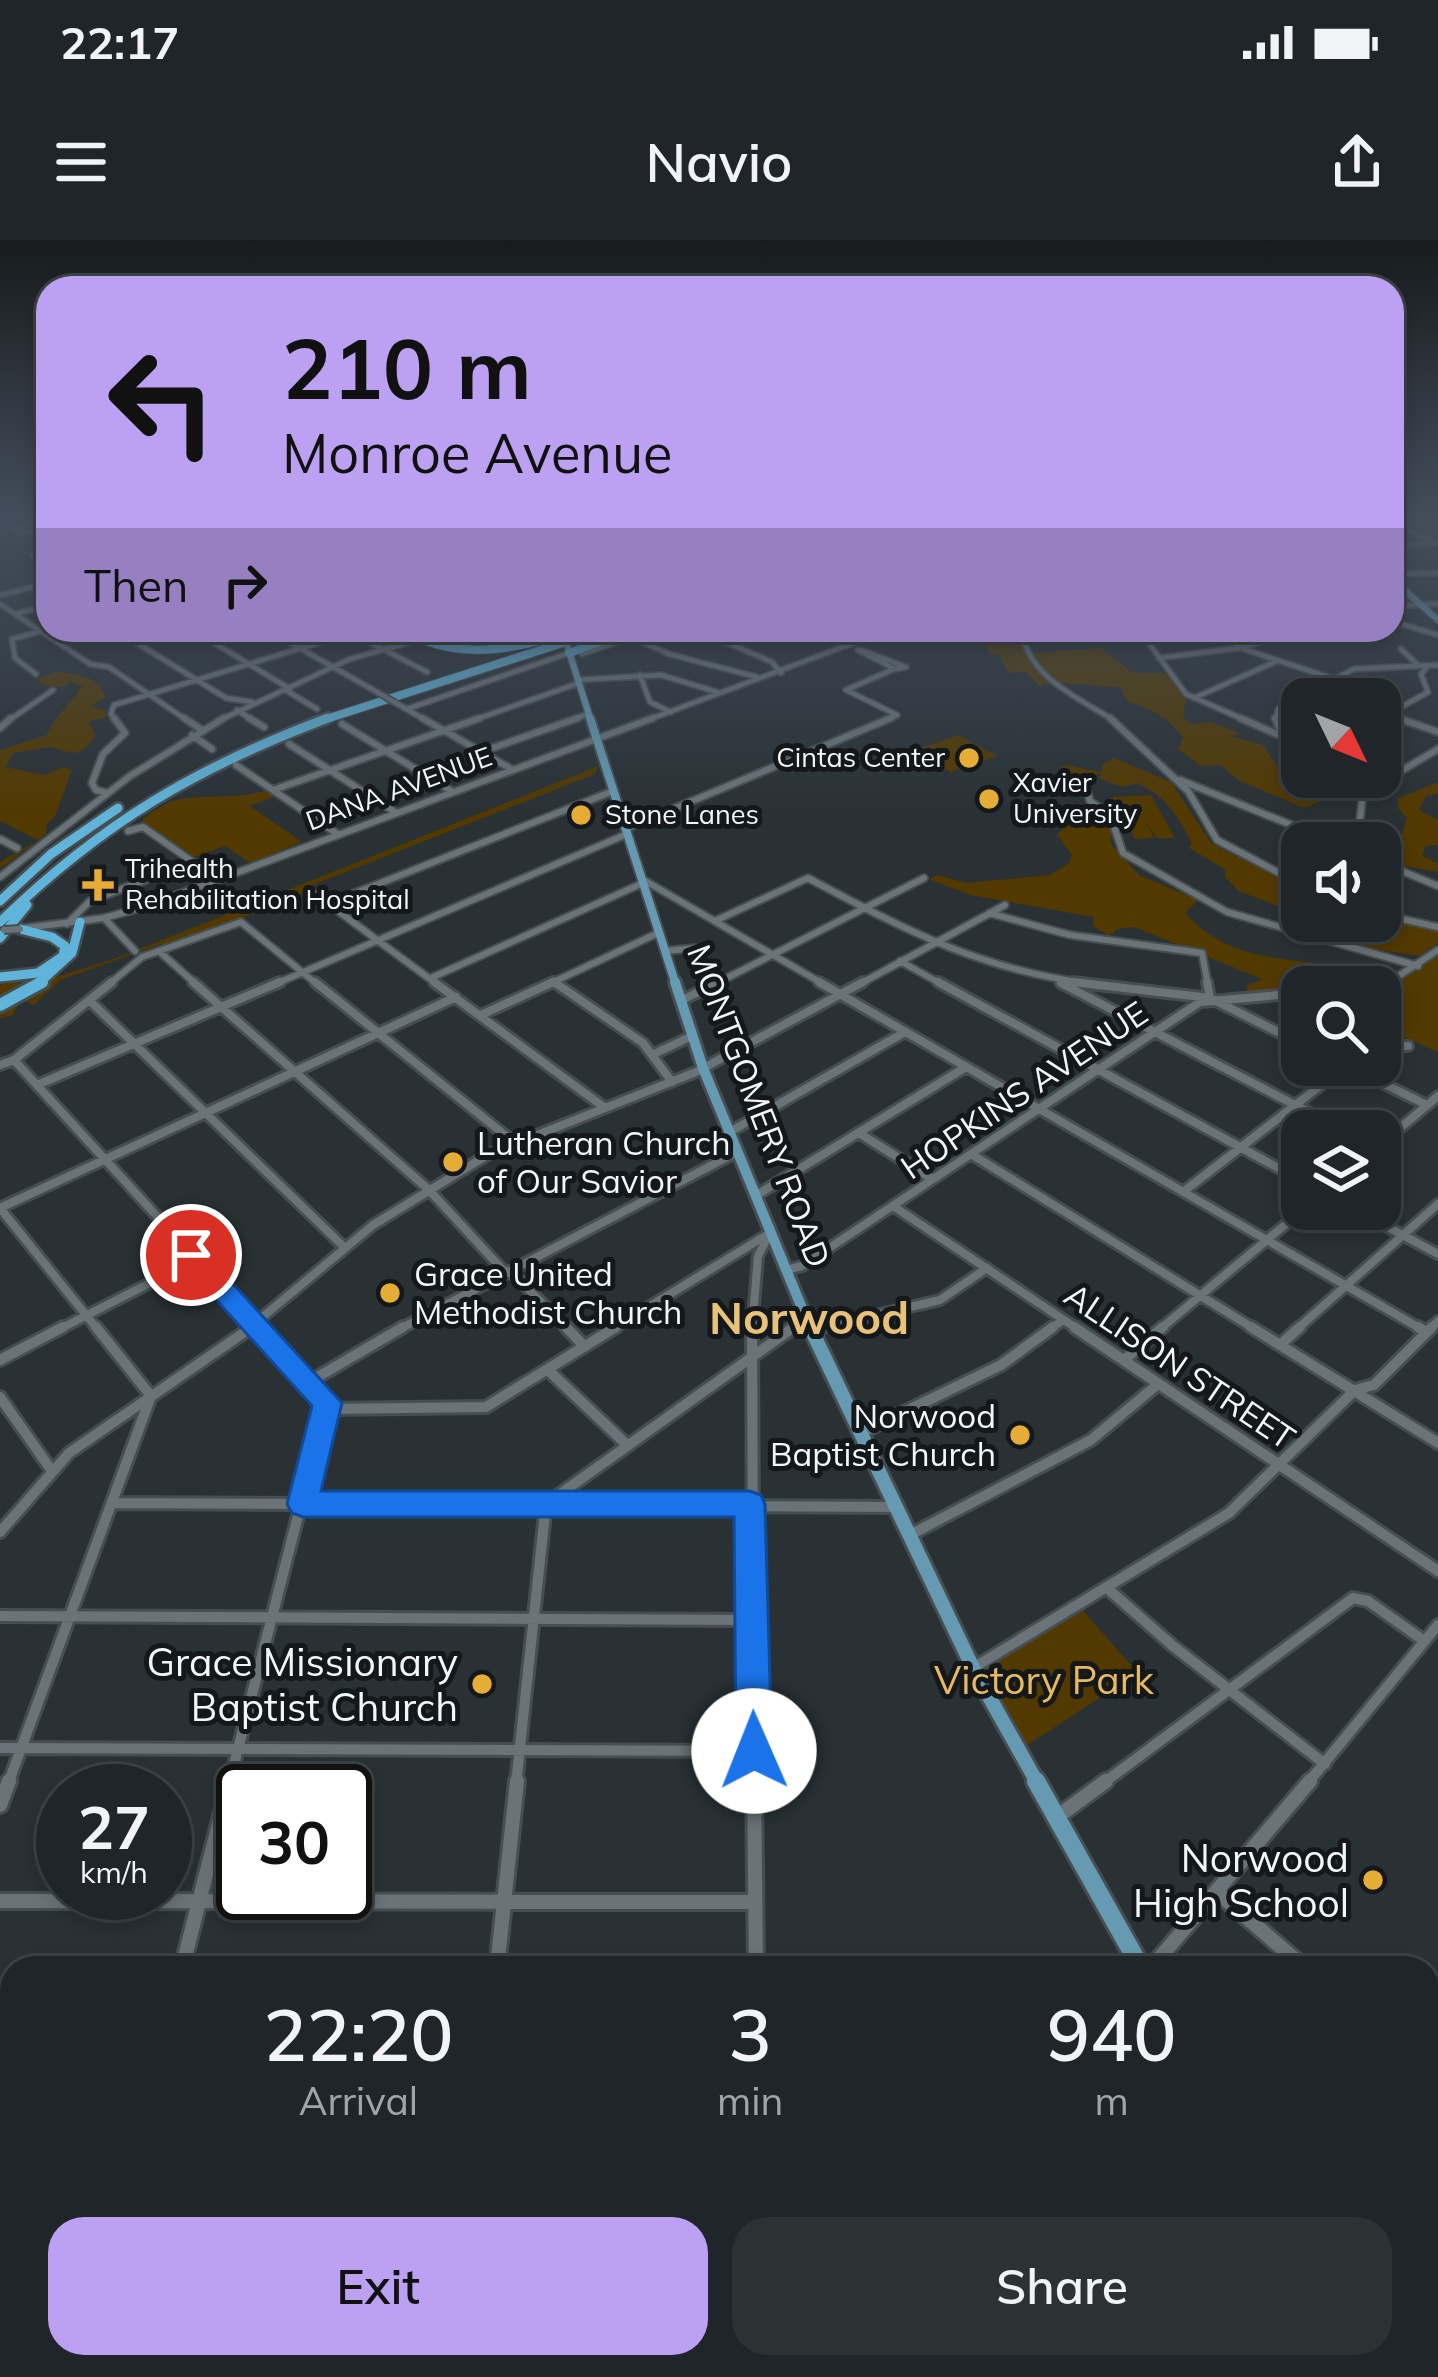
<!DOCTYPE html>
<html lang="en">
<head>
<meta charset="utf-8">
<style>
	:root { --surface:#1f2528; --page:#2c3134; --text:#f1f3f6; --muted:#a1a5a8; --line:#3c4245; --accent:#bca0f2 }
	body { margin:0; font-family:Mulish,sans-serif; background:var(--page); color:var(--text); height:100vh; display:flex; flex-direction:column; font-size:45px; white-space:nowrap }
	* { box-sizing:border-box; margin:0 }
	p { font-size:39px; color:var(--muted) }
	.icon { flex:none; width:66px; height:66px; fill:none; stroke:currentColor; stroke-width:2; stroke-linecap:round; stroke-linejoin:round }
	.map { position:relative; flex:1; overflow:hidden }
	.sheet { position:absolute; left:0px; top:1716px; width:1440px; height:423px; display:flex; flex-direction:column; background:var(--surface); border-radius:36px 36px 0 0; box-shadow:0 6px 18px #0003,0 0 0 3px var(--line) }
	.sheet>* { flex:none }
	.top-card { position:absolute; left:36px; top:36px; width:1368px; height:366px; border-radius:36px; box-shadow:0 6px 18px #0003,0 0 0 3px var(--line); background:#bca0f2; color:#111; overflow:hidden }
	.needle { width:78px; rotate:133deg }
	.controls { position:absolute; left:1281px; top:438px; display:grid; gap:24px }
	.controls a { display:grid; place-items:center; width:120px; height:120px; border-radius:24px; background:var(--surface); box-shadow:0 6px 18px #0003,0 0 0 3px var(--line); font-size:60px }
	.speed { position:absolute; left:36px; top:1524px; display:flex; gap:24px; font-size:60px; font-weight:700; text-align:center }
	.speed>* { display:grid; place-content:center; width:156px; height:156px; border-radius:50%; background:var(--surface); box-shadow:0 6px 18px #0003,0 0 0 3px var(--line); line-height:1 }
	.speed small { font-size:30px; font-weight:400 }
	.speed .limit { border:6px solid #111; border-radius:18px; background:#fff; color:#111 }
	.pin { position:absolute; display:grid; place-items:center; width:102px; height:102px; color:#fff; margin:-51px; border:6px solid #fff; border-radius:50%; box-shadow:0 3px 12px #0007 }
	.me { position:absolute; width:132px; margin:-66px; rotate:359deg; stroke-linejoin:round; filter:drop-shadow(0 0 9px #0008) }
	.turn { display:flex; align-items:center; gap:42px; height:252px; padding:0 48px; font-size:54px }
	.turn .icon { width:156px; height:156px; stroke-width:2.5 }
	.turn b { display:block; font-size:84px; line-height:102px }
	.then { display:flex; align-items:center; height:114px; padding:0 48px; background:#0003; gap:24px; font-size:45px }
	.eta { display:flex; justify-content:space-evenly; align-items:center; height:204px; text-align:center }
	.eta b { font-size:72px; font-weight:600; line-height:84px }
	.button { display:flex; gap:24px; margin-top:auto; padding:24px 48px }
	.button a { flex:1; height:138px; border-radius:36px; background:var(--accent); color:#111; font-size:48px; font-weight:600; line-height:138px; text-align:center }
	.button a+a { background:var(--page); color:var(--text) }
	.status { display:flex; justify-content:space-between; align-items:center; height:84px; padding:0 60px; background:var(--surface); direction:ltr }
	.status svg { height:33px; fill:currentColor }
	header { display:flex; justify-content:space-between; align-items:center; height:156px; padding:0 48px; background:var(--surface); font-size:54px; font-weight:600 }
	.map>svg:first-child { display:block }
</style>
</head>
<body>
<div class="status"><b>22:17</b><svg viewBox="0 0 49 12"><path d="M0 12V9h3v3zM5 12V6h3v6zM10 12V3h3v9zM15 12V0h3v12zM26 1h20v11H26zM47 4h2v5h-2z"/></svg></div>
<header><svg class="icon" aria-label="menu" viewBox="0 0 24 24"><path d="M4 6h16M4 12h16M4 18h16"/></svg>Navio<svg class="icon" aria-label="share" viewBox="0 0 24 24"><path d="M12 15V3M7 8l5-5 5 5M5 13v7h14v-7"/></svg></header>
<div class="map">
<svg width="1438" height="2137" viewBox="0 0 1438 2137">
	<rect width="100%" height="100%" fill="#293135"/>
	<!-- green -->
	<path fill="#523900" d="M987 390H1021L1028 416 1054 443 1039 446 1026 432 1009 433 998 414H990L986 405 993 404Z
		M1102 408 1132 433H1165L1186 459 1183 477 1191 484 1211 482 1240 493 1230 496 1263 505 1281 532 1323 540 1319 562 1304 568 1238 540 1221 525 1201 526 1178 509 1183 498C1170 478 1150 468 1128 462L1119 447 1059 443 1030 413Z
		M56 432C76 435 101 435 105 458L90 466 105 470 107 477 88 482 96 495C79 520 72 513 51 507L13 513 6 527 45 535 63 527 72 530 55 576 46 585V594L0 629V622L38 600 0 581V510L47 495C52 479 73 462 82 446L70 441 64 447 46 446 36 439Z
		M959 495 998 516 951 532 912 511Z
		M1114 518 1171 542 1212 604 1302 649V681L1380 678 1438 692V703L1419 716 1366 708 1303 685 1296 673 1239 651 1225 637 1226 630 1189 608 1192 603C1177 575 1167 557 1137 543L1123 547 1100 539V533L1086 540 1059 528 1067 525 1101 532 1103 524Z
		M598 526 595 534 315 644 306 652 166 708 161 704 60 740 34 765 21 760 13 775 0 778V745L16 741 23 745 19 749 122 716Z
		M1438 542V554L1426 556 1419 570 1438 580V605L1425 606 1422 616 1438 623V632L1393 624 1407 578 1398 568V558Z
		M266 550 275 556 250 566 302 602 250 623 225 606 194 617 141 580C149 575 157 568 166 564 192 551 235 562 266 550Z
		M1151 555 1175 598H1156L1144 578 1154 598 1135 599 1123 576 1105 563 1112 557Z
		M1087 570 1111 588V604L1139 635 1198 660 1185 673C1225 718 1277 718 1333 725L1334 731 1298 728 1294 731 1301 748 1246 754 1248 745 1262 739 1134 687 1118 689 1109 696 1093 686 1094 677 970 655 929 639 938 635 966 643 1050 635 1069 623 1072 615 1057 595 1078 572Z
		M1438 710V812L1380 787V748Z
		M1078 1365 1138 1433 1018 1511 973 1428Z"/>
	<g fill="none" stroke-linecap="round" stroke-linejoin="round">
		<!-- minor-far4 casing -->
		<g stroke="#474e52" stroke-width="8">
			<path id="minor-far4" d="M1392 283 1438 303
				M37 292 21 293 13 288 46 278
				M1392 305 1433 304
				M42 322 33 315 48 311
				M1392 334 1438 333
				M0 355 48 343
				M0 364 90 424 109 427 188 481
				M1392 366 1438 364
				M15 374 48 365
				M1392 381 1438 395
				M116 390 226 458 252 462
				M193 390 290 449
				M268 390 377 452
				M346 390 427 432
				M698 390 772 422 781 433
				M808 390 847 406
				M1021 390C1029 438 1077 457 1115 481
				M1150 390 1146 399 1186 454 1247 481
				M1217 390 1240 407
				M436 395 460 407
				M631 397 669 414 757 437
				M715 397 736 390
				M1244 407 1287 394 1385 390
				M1244 409 1334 439
				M1401 409 1419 426
				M858 410 864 411 906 427 895 429Z
				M582 414 651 390
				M1159 418 1239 408
				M894 429 846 450 897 475
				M36 434 15 418 12 399 42 391
				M640 435 650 462 671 472
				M577 440 661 435 717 452
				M1315 449 1343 459
				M287 451 317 469
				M1194 458 1277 421
				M396 463 427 481
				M407 469 569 413
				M237 470 254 481
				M1385 473 1406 481
				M1380 479 1428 452 1421 434 1427 427
				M8 481 53 450
				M116 481 111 474 114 465 351 393
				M218 481 350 419 421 399
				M471 481 579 443
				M569 481 588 474
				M645 481 888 390
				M884 481 897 475
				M1276 481 1278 469 1354 429 1438 425"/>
		</g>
		<!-- minor-far3 casing -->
		<g stroke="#474e52" stroke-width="10">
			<path id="minor-far3" d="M184 478 202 490
				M249 478 264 487
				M422 478 513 530
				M1110 478 1188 551 1217 600 1302 645
				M1240 478 1302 505
				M1275 478 1281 492
				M1398 478 1438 492
				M342 484 453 552
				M0 488 11 478
				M192 495 212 509
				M289 504 395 572
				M481 512 578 478
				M236 525 336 593
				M1180 540 1336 603
				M1085 545 1090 561 1110 575 1123 613 1227 672 1418 726
				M273 550 480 478
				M107 553 96 550 92 543 103 514 125 493 114 478
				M1362 554 1438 509
				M625 589 891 478
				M128 591 143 587 217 639
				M0 599 17 608
				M1357 603 1364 546 1360 537
				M1380 622 1438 646
				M0 637 130 536 224 478
				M642 639 825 745
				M315 654 438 745
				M330 663 613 551
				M989 673 1070 695 1202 713 1208 745
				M1380 674 1438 687
				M104 678 135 711
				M717 680 808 638C909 692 983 731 1098 745
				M67 684 90 661 192 622
				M25 688 104 678 147 666 653 478
				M665 711 695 708
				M161 713 197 745
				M900 721 943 745
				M431 738 643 643
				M553 741 558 745
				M108 745 142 717 241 682 318 745
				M273 745 627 594
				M547 745 658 693
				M713 745 924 638
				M858 745 1005 665
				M1385 745 1438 710"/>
		</g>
		<!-- minor-far2 casing -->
		<g stroke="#474e52" stroke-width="14">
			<path id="minor-far2" d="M193 742 429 950 502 1029 514 1035 569 1090
				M315 742 516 904
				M434 742 605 868
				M554 742 643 803 672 842
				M819 742 1423 1090
				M938 742 1302 941
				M1073 742 1210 758 1302 804
				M1207 742 1210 758
				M1061 743 1345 891
				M1380 748 1390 742
				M89 760 344 1007
				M682 760 719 742
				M481 775 553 742
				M1380 807 1408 806
				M654 814 692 796
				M14 820 261 1090
				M0 825 14 820 112 742
				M1346 825 1427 865
				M37 845 280 742
				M728 893 905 792
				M859 893 932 939
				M1380 905 1438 856
				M971 914 1256 1090
				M1183 952 1347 825
				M755 956 966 827
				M893 966 1079 1090
				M0 968 98 1090
				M0 968 456 757
				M1354 969 1438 1014
				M786 1030 802 1026 1200 762 1302 753
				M58 1090 195 1020
				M247 1090 373 985 489 914 696 832 863 742
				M398 1090 735 913
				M611 1090 770 993
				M752 1090 758 1016 770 993
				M790 1090 806 1079
				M812 1090 940 1060 987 1028
				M1049 1090 1063 1080
				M1159 1090 1304 969
				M1296 1090 1438 964
				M1429 1090 1438 1081"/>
		</g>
		<!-- minor-far1 casing -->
		<g stroke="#474e52" stroke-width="16">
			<path id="minor-far1" d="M566 1087 584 1106
				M752 1087 754 1544
				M1074 1087 1438 1331
				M1251 1087 1438 1203
				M1418 1087 1426 1092
				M812 1090 823 1087
				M1280 1105 1300 1087
				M0 1120 63 1087
				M1124 1120 1163 1087
				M547 1129 626 1204
				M309 1142 403 1087
				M0 1157 52 1231
				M327 1169 486 1167 616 1087
				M863 1192 1001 1125 1053 1087
				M114 1263 897 1267
				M0 1292 69 1213 252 1087
				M908 1296 1091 1200 1158 1144
				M1107 1348 1173 1406 1325 1524
				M0 1376 752 1380
				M973 1428 1229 1273 1355 1150 1374 1145 1432 1087
				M0 1508 754 1511
				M8 1544 151 1156 96 1087
				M229 1544 327 1163 258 1087
				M516 1544 546 1264 794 1087
				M1102 1544 1353 1358 1368 1361 1423 1400
				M1307 1544 1438 1385"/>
		</g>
		<!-- minor casing -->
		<g stroke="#474e52" stroke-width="20">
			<path id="minor" d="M754 1541 756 1728
				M0 1565 9 1541
				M1057 1577 1106 1541
				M1218 1653 1305 1728
				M0 1661 755 1662
				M182 1728 230 1541
				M497 1728 517 1541
				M1151 1728 1310 1541
				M1428 1835 1438 1844
				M0 1841H12
				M1428 1908 1438 1891
				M1428 1909 1438 1918
				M77 2127V2137
				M127 2127 131 2137
				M1028 2127V2137
				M1045 2127 1063 2137
				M12 2137 22 2127
				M309 2137 319 2127
				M603 2137 612 2127
				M664 2137 674 2127
				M1284 2137 1291 2127"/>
		</g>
		<!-- major-far4 casing -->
		<g stroke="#474e52" stroke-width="9">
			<path id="major-far4" d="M1392 339 1438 380
				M421 399 451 390
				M567 405 591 481"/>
		</g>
		<!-- major-far3 casing -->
		<g stroke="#474e52" stroke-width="12">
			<path id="major-far3" d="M590 478 676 745"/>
		</g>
		<!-- major-far2 casing -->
		<g stroke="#474e52" stroke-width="16">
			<path id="major-far2" d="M675 742 703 828 811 1090"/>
		</g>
		<!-- major-far1 casing -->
		<g stroke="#474e52" stroke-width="20">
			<path id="major-far1" d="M810 1087 973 1428 1038 1544"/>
		</g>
		<!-- major casing -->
		<g stroke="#474e52" stroke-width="24">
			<path id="major" d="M1036 1541 1141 1728
				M0 2111 12 2110
				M1401 2127 1408 2137"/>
		</g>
		<!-- highway-far2 casing -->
		<g stroke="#474e52" stroke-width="10">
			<path id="highway-far2" d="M421 399C461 415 498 411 539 401
				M569 413 633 390
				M320 481 603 390"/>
		</g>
		<!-- highway-far1 casing -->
		<g stroke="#474e52" stroke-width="14">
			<path id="highway-far1" d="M0 661 51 614 118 568
				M0 682C102 583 195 528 328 478
				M0 698 27 665
				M0 737 38 733 63 716 65 706 52 697 20 689
				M37 745 72 713 80 682"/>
		</g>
		<!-- highway casing -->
		<g stroke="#474e52" stroke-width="18">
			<path id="highway" d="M0 765 42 742"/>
		</g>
		<!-- minor-far4 -->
		<use href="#minor-far4" stroke="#6a7478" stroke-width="4.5"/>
		<!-- minor-far3 -->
		<use href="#minor-far3" stroke="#6a7478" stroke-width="6"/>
		<!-- minor-far2 -->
		<use href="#minor-far2" stroke="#6a7478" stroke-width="8"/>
		<!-- minor-far1 -->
		<use href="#minor-far1" stroke="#6a7478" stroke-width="10"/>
		<!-- minor -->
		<use href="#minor" stroke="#6a7478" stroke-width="14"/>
		<!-- major-far4 -->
		<use href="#major-far4" stroke="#659ab2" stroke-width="6"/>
		<!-- major-far3 -->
		<use href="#major-far3" stroke="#659ab2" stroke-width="8"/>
		<!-- major-far2 -->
		<use href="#major-far2" stroke="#659ab2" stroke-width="10"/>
		<!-- major-far1 -->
		<use href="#major-far1" stroke="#659ab2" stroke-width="14"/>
		<!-- major -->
		<use href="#major" stroke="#659ab2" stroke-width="18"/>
		<!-- highway-far2 -->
		<use href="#highway-far2" stroke="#61b4d9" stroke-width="8"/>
		<!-- highway-far1 -->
		<use href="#highway-far1" stroke="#61b4d9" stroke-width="9"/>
		<!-- highway -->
		<use href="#highway" stroke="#61b4d9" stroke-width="12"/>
		<!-- minor-bridge-far1 casing -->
		<g stroke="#474e52" stroke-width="8" stroke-linecap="butt">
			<path id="minor-bridge-far1" d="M377 452 396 463"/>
		</g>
		<!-- minor-bridge casing -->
		<g stroke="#474e52" stroke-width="10" stroke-linecap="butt">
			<path id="minor-bridge" d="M4 690 20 689"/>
		</g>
		<!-- major-bridge casing -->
		<g stroke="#474e52" stroke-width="9" stroke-linecap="butt">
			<path id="major-bridge" d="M563 391 566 404"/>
		</g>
		<!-- minor-bridge-far1 -->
		<use href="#minor-bridge-far1" stroke="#6a7478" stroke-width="4.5"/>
		<!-- minor-bridge -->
		<use href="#minor-bridge" stroke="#6a7478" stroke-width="6"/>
		<!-- major-bridge -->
		<use href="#major-bridge" stroke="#659ab2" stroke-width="6"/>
	</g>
	<!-- sky -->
	<linearGradient id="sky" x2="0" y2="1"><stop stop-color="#171b1d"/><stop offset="0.48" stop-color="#434e5c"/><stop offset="1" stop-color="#434e5c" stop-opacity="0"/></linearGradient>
	<rect width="1438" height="577" fill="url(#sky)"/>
	<!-- route -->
	<path fill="#1a73e8" stroke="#114b97" stroke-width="3" d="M191 1006 201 1009 342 1163 321 1251H750L761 1255 765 1264 772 1511 767 1523 754 1528 741 1523 736 1511 734 1277H303L292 1273 287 1264 312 1166 182 1022 178 1015 182 1009Z"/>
	<!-- markers -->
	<g fill="#e5ad36" stroke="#15181a" stroke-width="4.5">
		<circle cx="969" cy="518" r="12"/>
		<circle cx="989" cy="559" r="12"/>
		<circle cx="581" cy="575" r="12"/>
		<path d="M92 627h12v12h12v12h-12v12h-12v-12h-12v-12h12z"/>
		<circle cx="453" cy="922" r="12"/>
		<circle cx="390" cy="1053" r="12"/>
		<circle cx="1020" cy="1195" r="12"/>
		<circle cx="482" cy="1444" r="12"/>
		<circle cx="1373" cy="1640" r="12"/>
	</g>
	<g text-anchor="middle" stroke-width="10" stroke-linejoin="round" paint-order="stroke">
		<!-- far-poi labels -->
		<g font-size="27" fill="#f0f6f9" stroke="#15181a" text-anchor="start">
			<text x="945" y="527" text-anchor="end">Cintas Center</text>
			<text x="1013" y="552">Xavier<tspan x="1013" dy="31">University</tspan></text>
			<text x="605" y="584">Stone Lanes</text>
			<text x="125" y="638">Trihealth<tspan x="125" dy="31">Rehabilitation Hospital</tspan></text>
		</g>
		<!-- far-street labels -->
		<g font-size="27" fill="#f0f6f9" stroke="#15181a">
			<text transform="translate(399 549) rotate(-20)" y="9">DANA AVENUE</text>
		</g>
		<!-- street labels -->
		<g font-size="33" fill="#f0f6f9" stroke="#15181a">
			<text transform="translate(1024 850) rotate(-34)" y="12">HOPKINS AVENUE</text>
			<text transform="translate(759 866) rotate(69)" y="12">MONTGOMERY ROAD</text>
			<text transform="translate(1180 1126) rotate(34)" y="12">ALLISON STREET</text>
		</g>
		<!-- poi labels -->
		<g font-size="33" fill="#f0f6f9" stroke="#15181a" text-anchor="start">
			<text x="477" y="915">Lutheran Church<tspan x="477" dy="38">of Our Savior</tspan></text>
			<text x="414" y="1046">Grace United<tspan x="414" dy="38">Methodist Church</tspan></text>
			<text x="996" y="1188" text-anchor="end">Norwood<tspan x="996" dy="38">Baptist Church</tspan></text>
		</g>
		<!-- near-poi labels -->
		<g font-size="39" fill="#f0f6f9" stroke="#15181a" text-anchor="end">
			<text x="458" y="1436">Grace Missionary<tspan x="458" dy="45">Baptist Church</tspan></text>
			<text x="1349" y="1632">Norwood<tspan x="1349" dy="45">High School</tspan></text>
		</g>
		<!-- near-park labels -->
		<g font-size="39" fill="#e7b960" stroke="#15181a">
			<text x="1044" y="1454">Victory Park</text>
		</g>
		<!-- district labels -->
		<g font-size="45" font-weight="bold" fill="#e8c17a" stroke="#15181a">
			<text x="809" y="1094">Norwood</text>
		</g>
	</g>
</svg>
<div class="controls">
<a><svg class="needle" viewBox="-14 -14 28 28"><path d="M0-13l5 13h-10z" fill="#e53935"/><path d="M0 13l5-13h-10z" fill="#a1a5a8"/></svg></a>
<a><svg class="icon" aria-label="sound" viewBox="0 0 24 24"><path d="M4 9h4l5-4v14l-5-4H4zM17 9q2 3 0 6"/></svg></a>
<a><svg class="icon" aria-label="search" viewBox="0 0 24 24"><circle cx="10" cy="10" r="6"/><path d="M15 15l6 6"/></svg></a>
<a><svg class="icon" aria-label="layers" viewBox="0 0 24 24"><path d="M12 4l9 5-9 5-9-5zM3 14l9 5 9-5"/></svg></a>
</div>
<div class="speed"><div>27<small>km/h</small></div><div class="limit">30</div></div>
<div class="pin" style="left:191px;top:1015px;background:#d93025"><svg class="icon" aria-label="arrive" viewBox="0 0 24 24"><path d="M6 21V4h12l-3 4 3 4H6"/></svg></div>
<svg class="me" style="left:754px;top:1511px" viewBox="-20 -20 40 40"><circle r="19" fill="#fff"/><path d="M0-13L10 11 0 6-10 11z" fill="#1a73e8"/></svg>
<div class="top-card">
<div class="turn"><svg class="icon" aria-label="left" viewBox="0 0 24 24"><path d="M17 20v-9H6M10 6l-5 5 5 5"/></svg><div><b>210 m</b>Monroe Avenue</div></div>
<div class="then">Then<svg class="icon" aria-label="right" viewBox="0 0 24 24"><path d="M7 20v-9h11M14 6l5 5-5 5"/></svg></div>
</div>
<section class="sheet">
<div class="eta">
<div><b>22:20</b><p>Arrival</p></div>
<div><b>3</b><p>min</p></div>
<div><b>940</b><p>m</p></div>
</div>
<div class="button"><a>Exit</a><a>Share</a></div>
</section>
</div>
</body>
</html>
